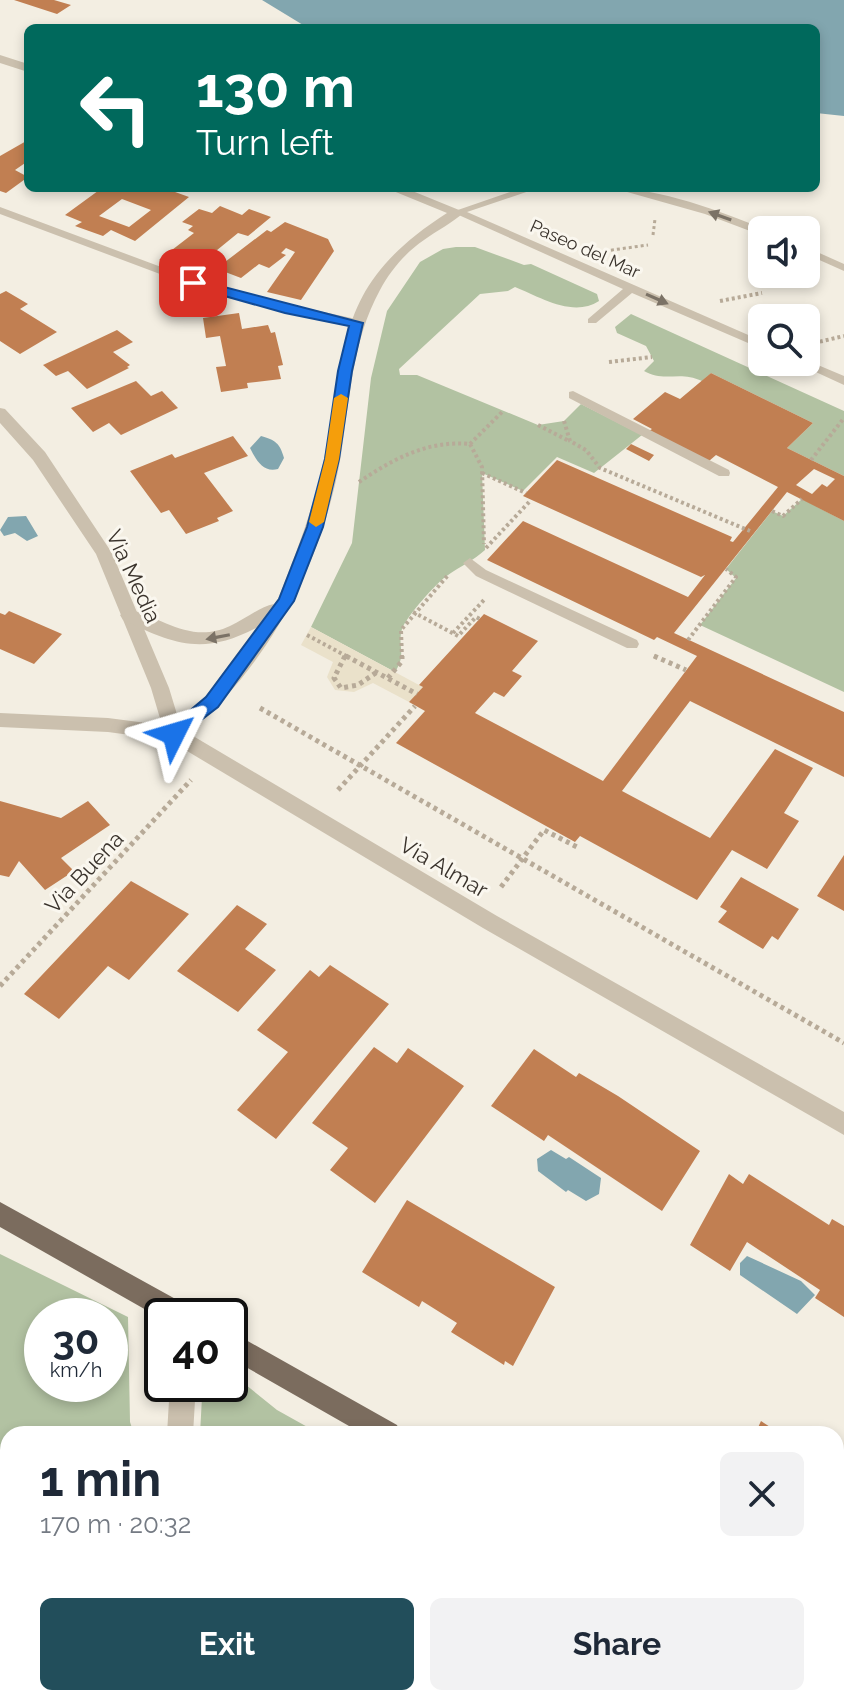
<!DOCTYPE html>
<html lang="en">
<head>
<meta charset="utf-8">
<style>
	:root { --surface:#fff; --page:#f2f2f3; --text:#1f2937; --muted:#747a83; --accent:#224e5b }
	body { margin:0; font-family:Raleway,sans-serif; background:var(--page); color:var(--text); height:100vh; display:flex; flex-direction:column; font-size:30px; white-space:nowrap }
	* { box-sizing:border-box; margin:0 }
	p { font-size:26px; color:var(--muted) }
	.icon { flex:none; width:44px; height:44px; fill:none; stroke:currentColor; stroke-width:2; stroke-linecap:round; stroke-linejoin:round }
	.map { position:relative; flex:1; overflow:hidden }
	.sheet { position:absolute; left:0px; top:1426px; width:844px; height:280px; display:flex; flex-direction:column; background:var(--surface); border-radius:24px 24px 0 0; box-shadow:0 4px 12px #0003 }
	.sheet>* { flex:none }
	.banner { position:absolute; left:24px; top:24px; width:796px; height:168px; border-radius:12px; box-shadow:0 4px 12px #0003; background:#00695c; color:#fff; overflow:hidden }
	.controls { position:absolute; left:748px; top:216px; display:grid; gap:16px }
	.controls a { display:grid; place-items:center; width:72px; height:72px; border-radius:12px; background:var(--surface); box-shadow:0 4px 12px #0003; font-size:40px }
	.speed { position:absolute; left:24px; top:1298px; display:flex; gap:16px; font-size:40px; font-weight:700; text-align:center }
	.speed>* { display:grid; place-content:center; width:104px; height:104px; border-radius:50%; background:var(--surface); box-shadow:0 4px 12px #0003; line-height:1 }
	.speed small { font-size:20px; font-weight:400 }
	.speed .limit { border:4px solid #111; border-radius:12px; background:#fff; color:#111 }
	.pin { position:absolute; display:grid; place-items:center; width:68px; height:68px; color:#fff; margin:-34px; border-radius:16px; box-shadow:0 4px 12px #0006 }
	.me { position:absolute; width:88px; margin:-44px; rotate:50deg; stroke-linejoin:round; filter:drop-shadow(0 0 6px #0008) }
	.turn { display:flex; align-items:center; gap:28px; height:168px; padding:0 40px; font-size:36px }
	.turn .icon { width:104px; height:104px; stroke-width:2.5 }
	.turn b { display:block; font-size:56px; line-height:68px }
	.round { display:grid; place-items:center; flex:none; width:84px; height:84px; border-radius:12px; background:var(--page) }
	.summary { display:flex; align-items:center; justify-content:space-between; height:136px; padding:0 40px }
	h1 { font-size:48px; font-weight:700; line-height:60px }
	.primary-button { display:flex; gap:16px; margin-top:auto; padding:16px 40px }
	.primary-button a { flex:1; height:92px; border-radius:12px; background:var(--accent); color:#fff; font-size:32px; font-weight:700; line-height:92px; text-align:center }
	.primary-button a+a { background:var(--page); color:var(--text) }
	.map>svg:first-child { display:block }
</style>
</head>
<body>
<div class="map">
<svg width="844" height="1706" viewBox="0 0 844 1706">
	<rect width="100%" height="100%" fill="#f3eee2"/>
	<!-- green -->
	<path fill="#b2c2a2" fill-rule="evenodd" d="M456 247H475L524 265 531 264 597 294 599 301C573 318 540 297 515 287L508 291 480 294 399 369 400 375H417L538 425 564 421 581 404 642 435 594 473 557 457 523 491 482 473 485 550C473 561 461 566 448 575 437 582 406 617 402 629 397 646 407 654 395 672L311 627 352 543 371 378 387 311 420 262 443 249Z
		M631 314 844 411V476L787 448 813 423 711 373 702 381C679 370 665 383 644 371L654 361 646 346 617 333 615 327Z
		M802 499 844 521V692L700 625 736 578 726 569 772 511 783 516Z
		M0 1254 128 1317 130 1422 134 1434H8V1698H430L446 1706H0ZM110 1316V1384H42V1316Z
		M230 1372 277 1410 320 1434H200L202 1397 213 1384H230Z
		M571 1698H730L740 1706H581Z"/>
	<!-- plaza -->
	<path fill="#eae1ca" d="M311 627 419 685 423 687 409 702 373 683 354 692 335 690 327 677 333 662 301 645Z"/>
	<!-- water -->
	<path fill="#82a6af" d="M262 0H844V116L816 113V28H308Z
		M261 436C275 440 280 443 284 458L278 469C263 473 256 460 250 448Z
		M26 516 38 536 27 541 15 533 4 536 0 530 8 517Z
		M551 1150 566 1159 569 1157 601 1178 599 1194 586 1201 568 1190 566 1192 538 1171 537 1159Z
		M747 1256 801 1281 815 1295 797 1314 740 1275V1263Z"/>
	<!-- building -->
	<path fill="#c17f52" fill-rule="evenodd" d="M14 0H54L71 5 57 14Z
		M28 140V161L15 170 28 177 6 193 0 191V156Z
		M102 188H164L189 197 135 241 111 230 103 236 75 226 82 222 65 215ZM122 199 151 210 129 227 99 216Z
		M220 206 242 215 249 209 271 217 248 236 238 233 211 255 219 257 197 275 159 260 194 233 188 230 193 226 182 222 199 209 212 213Z
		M285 222 328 239 334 251 301 300 267 292 295 252 286 248 281 253 286 255 269 268 259 264 241 278 220 270 225 266 221 265 267 230 271 232Z
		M6 291 28 304 20 309 57 332 20 354 0 341V294Z
		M239 313 242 329 268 325 271 333 275 332 283 365 278 366 281 379 247 383 248 388 221 392 216 367 226 366 220 336 206 338 203 318Z
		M117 330 133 342 113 352 130 365 127 367 129 368 87 389 68 371 56 376 43 365Z
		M711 373 813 423 787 448 844 476V521L787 492 674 633 844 712V777L690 701 622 791 710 838 775 749 813 768 784 813 799 821 767 869 732 850 697 900 580 836 575 842 396 743 425 711 409 702 423 687 419 685 484 614 538 641 512 671 522 676 504 697 494 692 475 713 603 781 697 656 657 637 654 640 487 560 523 521 688 597 705 575 701 577 523 496 557 460 732 537 730 541 733 542 778 487 716 455 709 461 649 431 652 429 633 419 665 392 680 399ZM814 469 835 479 827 487 822 484 812 494 796 485Z
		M136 381 151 396 162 391 178 408 121 435 109 423 93 432 71 408Z
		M233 436 248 456 204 473 233 511 217 518 219 521 186 534 169 510 161 513 130 471 172 454 175 458Z
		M631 444 654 455 649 461 626 449Z
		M9 611 62 634 34 664 0 649V613L5 615Z
		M0 801 61 818 88 801 110 825 61 858 74 871 45 890 19 861 9 877 0 875Z
		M844 855V911L817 896Z
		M741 877 799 909 778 940 772 936 763 949 718 922 727 911 720 907Z
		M131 881 189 914 129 980 108 966 59 1019 24 994Z
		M237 905 267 924 245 949 276 970 238 1012 177 971Z
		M330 965 389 1004 276 1139 237 1110 288 1052 257 1030 310 970 319 977Z
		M374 1047 397 1063 408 1048 464 1086 375 1203 330 1170 348 1148 312 1123Z
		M534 1049 576 1077 579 1073 618 1096 700 1151 662 1211 548 1135 544 1141 491 1106Z
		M729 1174 743 1184 749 1174 829 1225 832 1219 844 1226V1317L815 1298 820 1290 747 1242 730 1271 690 1245Z
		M407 1200 555 1287 513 1366 505 1361 504 1365 451 1332 457 1323 422 1301 419 1307 362 1272Z
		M761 1421 781 1434H755Z
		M836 1459 844 1464V1579L836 1573Z"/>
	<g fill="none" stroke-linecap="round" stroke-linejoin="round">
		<!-- path-far2 -->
		<path stroke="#b7aa98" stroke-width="3" stroke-dasharray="3 3" stroke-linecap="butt" d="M653 235 655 219
			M605 251 648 245
			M765 274 766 282"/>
		<!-- path-far1 -->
		<path stroke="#b7aa98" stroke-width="4" stroke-dasharray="3 3" stroke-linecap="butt" d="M720 301 762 293
			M814 343 844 336
			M609 362 652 357
			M564 421 570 441 586 450 600 468 750 531
			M538 425 569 441
			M470 444 503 411
			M811 460 844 418
			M482 473 526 493
			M359 482C393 459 428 440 470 444L482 467 484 544
			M772 511 783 516 802 499
			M486 548 531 500
			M413 612 458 636 476 617 480 619
			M453 633 484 600
			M307 635 350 658
			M688 640 736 577 726 569
			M654 656 659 658
			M402 658 401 630 449 574"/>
		<!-- path -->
		<path stroke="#b7aa98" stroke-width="5" stroke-dasharray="4 4" stroke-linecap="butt" d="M345 656 334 678 341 688 358 685 377 672
			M346 656 417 694
			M654 656 686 670
			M388 678 402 661V656
			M260 708 844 1043
			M338 790 415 706
			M501 887 544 830 579 848
			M0 986 191 780"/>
		<!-- service -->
		<path fill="#cbc0ae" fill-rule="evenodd" d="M522 188H538L467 212 762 341V349L632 293 596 323H588V319L623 289 452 212Z
			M613 188C658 188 724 212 766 230H762V235L758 234 705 214Z
			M0 207 223 290 356 319 362 323 356 327 216 295 0 214Z
			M806 247 844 264V271L806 254Z
			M806 360 844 376V385L794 362Z
			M573 391 729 470 730 473 729 476H719L569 398V392Z
			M470 558 486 570 637 640 639 644 637 648H627L476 576 463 563Z"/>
		<!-- minor -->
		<path fill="#cbc0ae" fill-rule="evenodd" d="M0 408 5 409 45 452 112 553 169 688 183 734 181 739 174 741 108 732 0 727V713L108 718 162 725 151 688 96 554 33 460 0 423Z
			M170 1384H196L193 1434H167Z
			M491 1698H530L533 1706H494Z"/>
		<!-- tertiary -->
		<path fill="#cbc0ae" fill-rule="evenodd" d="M0 55 28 64V72L0 63Z
			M386 188H405L464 212C453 223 437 230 424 240 406 252 390 271 380 290 352 341 350 399 341 455 323 561 270 664 188 733L497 916 844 1112V1135L483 928 167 739 165 734 205 697 256 628C202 656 174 644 123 620L120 615 129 609C164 619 192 644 230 626 244 620 259 607 274 604L278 599C296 553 314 508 324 459 348 342 335 285 447 213Z"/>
		<!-- primary -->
		<path fill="#7b6c5e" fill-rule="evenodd" d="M0 1202 190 1307 193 1316H162V1319L0 1227Z
			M230 1331 397 1425 401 1434H363L230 1358Z
			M764 1698H800L803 1706H767Z"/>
	</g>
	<!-- one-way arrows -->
	<defs><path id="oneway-solid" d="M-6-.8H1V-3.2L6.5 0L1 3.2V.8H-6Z" transform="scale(2)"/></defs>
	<g fill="#7b7266">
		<use href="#oneway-solid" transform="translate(720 216) rotate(-160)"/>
		<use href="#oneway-solid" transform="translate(657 299) rotate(24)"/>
		<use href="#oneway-solid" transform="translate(218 637) rotate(169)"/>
	</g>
	<!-- route -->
	<path fill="#1a73e8" stroke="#114b97" stroke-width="2" d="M193 279 363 323 352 371 339 459 323 527 294 601 218 707 174 741 168 739 165 734 168 729 206 697 279 599 307 527 325 459 338 371 349 326 285 313 189 286V280Z"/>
	<!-- slow -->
	<path fill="#f59e0b" d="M341 394 348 398 339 459 324 522 316 527 309 522 325 459 334 398Z"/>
	<g text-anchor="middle" stroke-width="6" stroke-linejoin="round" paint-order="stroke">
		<!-- far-street labels -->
		<g font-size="18" fill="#3a332c" stroke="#faf7ef">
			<text transform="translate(585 249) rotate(24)" y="6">Paseo del Mar</text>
		</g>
		<!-- street labels -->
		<g font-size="22" fill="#3a332c" stroke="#faf7ef">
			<text transform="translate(134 576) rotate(65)" y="8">Via Media</text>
			<text transform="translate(444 867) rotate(30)" y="8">Via Almar</text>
			<text transform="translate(84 872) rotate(-47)" y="8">Via Buena</text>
		</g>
	</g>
</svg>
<div class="controls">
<a><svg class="icon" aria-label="sound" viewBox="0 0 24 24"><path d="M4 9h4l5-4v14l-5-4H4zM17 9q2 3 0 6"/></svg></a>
<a><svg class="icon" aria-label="search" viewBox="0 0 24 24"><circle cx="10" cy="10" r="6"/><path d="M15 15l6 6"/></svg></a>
</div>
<div class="speed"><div>30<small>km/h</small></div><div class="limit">40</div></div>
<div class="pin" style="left:193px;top:283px;background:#d93025"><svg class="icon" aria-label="arrive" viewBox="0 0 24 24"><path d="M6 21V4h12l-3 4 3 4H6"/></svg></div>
<svg class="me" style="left:174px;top:734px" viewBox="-20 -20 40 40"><path d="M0-17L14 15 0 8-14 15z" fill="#1a73e8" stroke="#fff" stroke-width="4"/></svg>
<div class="banner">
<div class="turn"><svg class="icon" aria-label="left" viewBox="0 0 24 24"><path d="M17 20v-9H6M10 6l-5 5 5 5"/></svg><div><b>130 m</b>Turn left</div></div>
</div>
<section class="sheet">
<div class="summary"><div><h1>1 min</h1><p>170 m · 20:32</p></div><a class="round"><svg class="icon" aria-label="close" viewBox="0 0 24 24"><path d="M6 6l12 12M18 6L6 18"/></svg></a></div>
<div class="primary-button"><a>Exit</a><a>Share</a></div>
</section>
</div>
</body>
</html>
